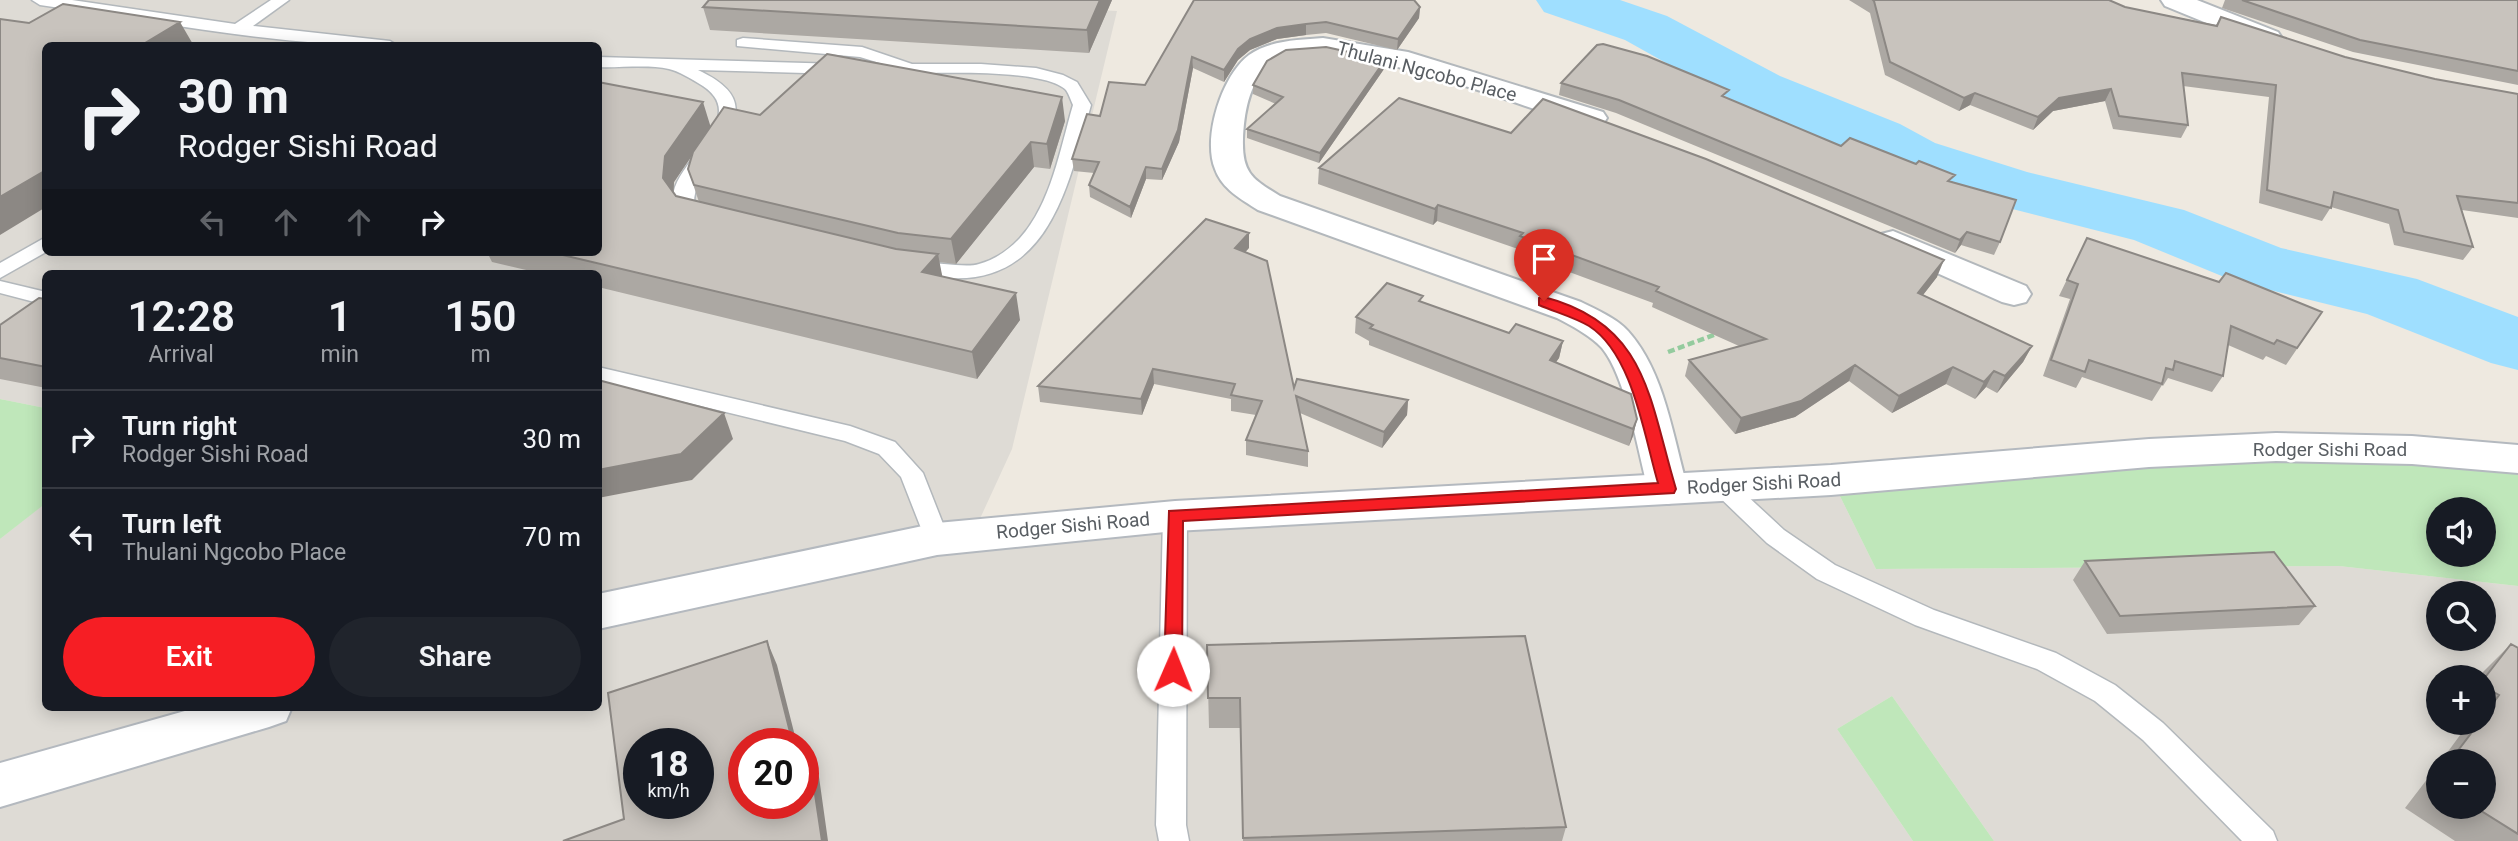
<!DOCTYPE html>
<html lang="en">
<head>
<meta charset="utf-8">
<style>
	:root { --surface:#171b24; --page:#20242c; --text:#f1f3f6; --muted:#9ea1a6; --line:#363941; --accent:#f61e24 }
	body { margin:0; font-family:Roboto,sans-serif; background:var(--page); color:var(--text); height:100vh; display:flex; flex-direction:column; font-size:26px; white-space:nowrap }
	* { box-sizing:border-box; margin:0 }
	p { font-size:23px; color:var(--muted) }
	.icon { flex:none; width:38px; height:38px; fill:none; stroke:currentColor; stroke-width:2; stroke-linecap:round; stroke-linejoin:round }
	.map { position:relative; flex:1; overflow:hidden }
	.panel { position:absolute; left:42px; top:270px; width:560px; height:441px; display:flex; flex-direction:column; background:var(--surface); border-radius:10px; box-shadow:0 4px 18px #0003 }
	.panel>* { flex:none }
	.top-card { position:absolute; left:42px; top:42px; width:560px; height:214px; border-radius:10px; box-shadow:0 4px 18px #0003; background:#171b24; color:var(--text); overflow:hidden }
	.buttons { position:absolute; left:2426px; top:497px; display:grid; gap:14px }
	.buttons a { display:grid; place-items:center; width:70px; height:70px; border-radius:50%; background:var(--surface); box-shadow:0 4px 18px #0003; font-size:35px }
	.speed { position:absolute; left:623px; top:728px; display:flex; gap:14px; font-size:35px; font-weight:700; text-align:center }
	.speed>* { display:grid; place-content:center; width:91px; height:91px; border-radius:50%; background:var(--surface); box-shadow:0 4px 18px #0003; line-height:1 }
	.speed small { font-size:18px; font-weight:400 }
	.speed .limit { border:10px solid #d22; background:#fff; color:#111 }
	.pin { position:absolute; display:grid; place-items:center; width:60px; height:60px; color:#fff; margin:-72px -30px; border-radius:50% 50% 50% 0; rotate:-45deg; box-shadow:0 0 7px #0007 }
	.pin .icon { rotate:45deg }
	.me { position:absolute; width:77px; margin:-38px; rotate:1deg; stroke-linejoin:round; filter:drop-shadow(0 0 5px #0008) }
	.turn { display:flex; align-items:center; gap:24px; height:147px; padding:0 21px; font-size:32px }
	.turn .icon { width:91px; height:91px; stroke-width:2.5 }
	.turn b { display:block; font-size:49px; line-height:60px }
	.lanes { display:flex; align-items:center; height:66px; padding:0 21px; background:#0003; justify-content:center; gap:35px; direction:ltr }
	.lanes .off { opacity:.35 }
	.eta { display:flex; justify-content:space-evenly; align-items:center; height:119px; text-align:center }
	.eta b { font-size:42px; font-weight:600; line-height:49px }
	.cta { display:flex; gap:14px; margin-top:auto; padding:14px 21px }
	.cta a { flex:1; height:80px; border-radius:42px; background:var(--accent); color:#fff; font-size:28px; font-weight:600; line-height:80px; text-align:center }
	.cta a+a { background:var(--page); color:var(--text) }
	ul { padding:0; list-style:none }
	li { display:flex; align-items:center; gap:21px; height:98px; padding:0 21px; border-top:2px solid var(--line) }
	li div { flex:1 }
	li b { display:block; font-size:26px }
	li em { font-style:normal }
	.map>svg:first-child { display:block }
</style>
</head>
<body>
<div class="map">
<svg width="2518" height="841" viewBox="0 0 2518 841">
	<rect width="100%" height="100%" fill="#eee9e0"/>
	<!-- industrial -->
	<path fill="#dedbd5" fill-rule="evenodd" d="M0 0H899L1117 11 1012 449 972 536 1832 480 1876 569 2339 566 2518 586V841H1994L1892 696 1837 729 1913 841H0V539L45 503 46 707H598V273H46L45 408 0 399ZM46 46H598V252H46ZM2438 593H2483V639H2438ZM2438 677H2483V723H2438ZM639 744H698V803H639ZM744 744H803V803H744ZM2438 761H2483V807H2438Z"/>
	<!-- green -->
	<path fill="#bfe7ba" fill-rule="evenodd" d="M0 399 45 408 46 503 0 539Z
		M2147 455 2518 460V586L2339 566 1876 569 1832 480ZM2438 509H2483V555H2438Z
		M1892 696 1994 841H1913L1837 729Z"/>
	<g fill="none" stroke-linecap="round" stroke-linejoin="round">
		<!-- river -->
		<path fill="#9fdfff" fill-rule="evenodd" d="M1536 0H1620L1667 16 1780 76 1900 124 1935 143 2027 172 2184 210 2281 248 2417 279 2518 317V370L2491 363 2367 314 2234 281 2134 240 1981 201 1889 171 1854 152 1736 102 1625 40 1544 12Z"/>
		<!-- lane casing -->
		<g stroke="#b3b8bc" stroke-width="3">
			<path id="lane" d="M32 0H72L235 24 271 0H289L253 26 390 41 398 46C278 46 159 22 40 5Z
				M743 38 862 47 912 64H981L1036 68 1063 75 1077 82 1091 105C1069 182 1050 285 948 278 936 277 909 278 902 268 911 255 961 270 979 264 994 260 1009 250 1020 238 1051 204 1060 149 1073 105 1071 101 1069 94 1066 90 1042 66 917 74 881 74L873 69 883 64 860 57 737 46V40Z
				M598 57 840 64 848 69 840 74 698 70C786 111 692 150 694 206L711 218 701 224 677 212C651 170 764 120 698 83 690 78 678 71 669 69 648 64 620 68 598 67Z
				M46 237V252L0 278V263Z
				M0 281 46 292V305L0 293Z
				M598 367 850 426 895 442 923 473 949 539 946 546 937 548 928 546 901 477 879 454 845 441 598 381Z
				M1722 477 1730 480 1784 530 1835 565 1934 610 2056 653 2115 685 2163 723 2273 831 2277 841H2242L2143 740 2095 701 2037 669 1915 625 1817 579 1767 543 1714 492 1710 486 1714 480Z
				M1175 507 1184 510 1187 516 1186 825 1189 841H1159L1156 825 1163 516 1166 510Z"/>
		</g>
		<!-- street casing -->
		<g stroke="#b3b8bc" stroke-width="4">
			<path id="street" d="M2161 0H2197L2278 32 2282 38 2278 44H2258L2165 6Z
				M1323 38 1408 52 1603 112 1607 118 1603 124 1592 127C1524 110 1326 24 1269 67 1248 83 1244 115 1243 139 1242 174 1253 179 1280 196L1581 302C1597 310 1616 318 1628 331 1665 372 1673 438 1688 489L1682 499 1668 504 1654 499 1648 489C1638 452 1626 377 1602 348 1590 335 1572 326 1557 318L1258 210C1241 199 1222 189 1215 169 1202 138 1222 75 1249 55 1270 40 1299 40 1323 38Z
				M1893 231 2026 286 2031 294 2026 302 2014 305 2002 302 1881 248 1876 241 1881 234Z"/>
		</g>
		<!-- secondary casing -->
		<g stroke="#b4b9bf" stroke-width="4">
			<path id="secondary" d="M2276 433 2412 436 2518 445V473L2412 464 2276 461 2149 467 1831 495 1175 531 937 555 598 629V594L937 523 1175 501 1831 465 2149 439Z
				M199 707H292L286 721 269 727 0 807V763Z"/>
		</g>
		<!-- path -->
		<path stroke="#94cb9e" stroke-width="4.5" stroke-dasharray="7 3.5" stroke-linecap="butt" d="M1668 352 1719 333"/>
		<!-- lane -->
		<use href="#lane" fill="#fff" fill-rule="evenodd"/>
		<!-- street -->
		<use href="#street" fill="#fff" fill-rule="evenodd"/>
		<!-- secondary -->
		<use href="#secondary" fill="#fff" fill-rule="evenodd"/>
	</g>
	<!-- wall -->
	<path fill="#aca8a3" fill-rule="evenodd" d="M1112 0 1089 53 710 30 703 7Z
		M1194 0 1420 7 1419 18 1397 50 1326 33 1306 35 1277 39 1250 50 1238 60 1224 82 1193 68 1179 142 1162 180 1146 179 1131 218 1090 197 1089 185 1094 173 1074 171 1072 159 1100 116 1145 85Z
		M1849 0H2109L2125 7 2216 25 2221 17 2345 57 2435 79 2518 94V218L2462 210 2473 247 2463 260 2394 245 2389 224 2331 207 2322 221 2259 203 2269 97 2183 86 2188 125 2181 138 2113 129 2105 101 2053 111 2033 130 1970 105 1959 111 1885 75 1870 13Z
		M2225 0H2518V85L2353 52 2222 8Z
		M1384 69 1319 163 1247 138V129L1276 104 1253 94V85Z
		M1561 83 1727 98 1841 146 1952 181 2000 242 1994 255 1961 245 1955 253 1616 113 1559 95Z
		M760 115 1065 121 1050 169 1034 167 956 264 939 262 942 277 1020 320 977 379 598 287V273H539L492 262 487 252H598L710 127ZM692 154 688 169 699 202 676 196 673 192 674 182Z
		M1319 168 1937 277 1923 295 2032 346 2023 362 1997 393 1986 387 1975 399 1946 384 1892 413 1849 381 1795 417 1735 434 1685 376 1689 360 1739 346 1652 307 1653 303 1518 253V249L1437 221 1433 225 1318 184Z
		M2087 238 2219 282 2322 312 2286 365 2266 356 2263 360 2228 345 2223 376 2212 392 2168 378 2163 386 2162 385 2152 401 2082 377 2076 388 2043 376 2070 299 2059 296Z
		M1249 248 1245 252 1294 388 1408 400 1407 415 1382 448 1300 413 1308 451V467L1246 455V440L1256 415 1231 411V399L1154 384 1142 415 1040 402 1038 386Z
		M46 299V388L0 379V325Z
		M1423 302 1509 333 1563 341 1559 358 1556 362 1637 419 1633 436 1629 446 1369 345V341L1355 333 1356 317Z
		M2085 561 2315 606 2299 625 2107 634 2073 580Z
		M2511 644 2518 648V841H2455L2405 808 2438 765V807H2483V761H2441L2469 723H2483V677H2478Z
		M1207 645 1566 827 1562 841H1243L1241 728H1209Z"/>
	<!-- shaded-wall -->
	<path fill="#8c8884" d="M1100 0H1112L1089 53 1087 30Z
		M1420 7 1419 18 1397 50 1398 39Z
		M180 22 194 46H140Z
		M1306 24V35L1277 39 1250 50 1238 60 1224 82V70L1238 49 1250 39 1277 28Z
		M1192 57 1193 68 1179 142 1162 180V169Z
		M1385 60 1384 69 1319 163 1320 153Z
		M2111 89 2105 101 2053 111 2033 130 2038 117 2059 98Z
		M1975 93 1970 105 1959 111 1964 98Z
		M1062 97 1065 121 1050 169 1047 144Z
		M703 102 711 128 674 182 673 204 663 178 665 156Z
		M1031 142 1034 167 956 264 951 239Z
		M1146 167V179L1131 218 1130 207Z
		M46 170V207L0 235V197Z
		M1438 205 1437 221 1433 225 1435 209Z
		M1967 232 1961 245 1955 253 1960 240Z
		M1249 233V248L1235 263V248Z
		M938 254 943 280 922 272Z
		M1944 260 1937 277 1912 309 1918 293Z
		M1016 293 1020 320 977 379 972 352Z
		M1563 341 1559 358 1546 376 1550 360Z
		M2032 346 2023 362 1997 393 2005 376Z
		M1855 365 1849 381 1795 417 1735 434 1741 418Z
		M1953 367 1946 384 1892 413 1899 396Z
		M1153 369 1154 384 1142 415 1141 399Z
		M1994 371 1986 387 1975 399 1984 382Z
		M1408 400 1407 415 1382 448 1384 432Z
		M724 413 733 439 692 480 598 498V470Z
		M1637 419 1633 436 1629 446 1633 429Z
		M767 641 777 665 797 744H793Z
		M809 754 819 777 828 841H822Z"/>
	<!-- building -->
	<path fill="#c8c3bd" stroke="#8c8884" stroke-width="2" fill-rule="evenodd" d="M709 0H1100L1087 30 703 7Z
		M1194 0H1414L1420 7 1398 39 1326 22 1306 24 1277 28 1250 39 1238 49 1224 70 1192 57 1178 130 1162 169 1146 167 1130 207 1089 185 1099 162 1072 159 1087 114 1100 116 1109 82 1145 85Z
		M1873 0H2109L2125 7 2217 26 2221 17 2345 57 2435 79 2518 94V203L2457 196 2473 247 2404 232 2398 210 2334 192 2331 208 2267 190 2276 85 2182 73 2188 125 2119 116 2111 89 2059 98 2038 117 1975 93 1964 98 1890 62 1874 1Z
		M2242 0H2518V71L2360 40Z
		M63 4 180 22 140 46H46V170L0 197V19L29 23Z
		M1603 44 1647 56 1710 82 1729 90 1722 96 1841 146 1850 138 1916 164 1919 161 1955 175 1948 181 2016 200 2000 242 1967 232 1960 240 1619 100 1561 83 1597 45Z
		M1326 47 1385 60 1320 153 1247 129 1283 97 1253 85 1267 61 1286 50Z
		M827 54 1062 97 1047 144 1031 142 951 239 898 233 694 185 688 169 693 152 724 107 760 115Z
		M598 82 703 102 665 156 663 178 676 196 896 249 938 254 922 272 1016 293 972 352 550 252H598Z
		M1399 98 1511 133 1543 99 1706 159 1944 260 1918 293 2032 346 2005 376 1994 371 1984 382 1953 367 1899 396 1855 365 1801 401 1741 418 1689 360 1766 339 1656 291 1659 287 1520 236 1523 233 1438 205 1435 209 1319 168Z
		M1206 219 1249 233 1235 248 1267 261 1294 388 1297 379 1408 400 1384 432 1296 396 1308 451 1246 440 1262 401 1231 395 1235 384 1153 369 1141 399 1038 386Z
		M2087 238 2219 282 2226 273 2322 312 2297 348 2277 340 2274 344 2231 326 2223 376 2175 361 2173 370 2166 368 2162 384 2089 360 2085 372 2051 360 2078 284 2067 280Z
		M1387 283 1423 296 1419 301 1509 333 1516 324 1563 341 1550 360 1631 394 1637 419 1633 429 1370 328 1373 325 1356 317Z
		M39 298 46 299V367L0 358V325Z
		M598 380 724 413 681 454 598 470Z
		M2274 552 2315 606 2120 616 2085 561Z
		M1525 636 1566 827 1243 838 1240 698H1208L1207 645Z
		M767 641 793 744H744V803H803V756L809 754 822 841H563L624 819 608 693ZM639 744H698V803H639Z
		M2511 644 2518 648V834L2475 807H2483V761H2450L2479 723H2483V717L2499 695 2483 686V680Z"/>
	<!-- route -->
	<path fill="#f61e24" stroke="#a01417" stroke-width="2" d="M1544 297C1648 324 1649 400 1676 489L1674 493 1183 521 1182 670 1180 676H1166L1164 670 1169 511 1658 483C1644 436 1633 354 1589 326 1574 317 1555 312 1539 305V298Z"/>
	<g text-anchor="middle" stroke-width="5" stroke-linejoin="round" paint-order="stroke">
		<!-- street labels -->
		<g font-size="19" fill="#595e63" stroke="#fff">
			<text transform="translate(1427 71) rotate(15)" y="7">Thulani Ngcobo Place</text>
			<text x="2330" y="456">Rodger Sishi Road</text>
			<text transform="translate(1764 483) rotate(-3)" y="7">Rodger Sishi Road</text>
			<text transform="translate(1073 525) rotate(-5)" y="7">Rodger Sishi Road</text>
		</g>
	</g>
</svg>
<div class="buttons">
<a><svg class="icon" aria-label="sound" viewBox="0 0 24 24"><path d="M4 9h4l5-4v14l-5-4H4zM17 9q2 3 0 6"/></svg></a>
<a><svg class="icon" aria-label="search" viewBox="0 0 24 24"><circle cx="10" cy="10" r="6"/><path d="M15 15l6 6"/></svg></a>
<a>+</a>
<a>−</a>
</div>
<div class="speed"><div>18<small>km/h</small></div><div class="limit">20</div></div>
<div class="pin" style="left:1544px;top:301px;background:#d93025"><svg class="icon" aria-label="arrive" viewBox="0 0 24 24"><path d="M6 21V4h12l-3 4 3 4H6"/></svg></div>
<svg class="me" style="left:1173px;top:670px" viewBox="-20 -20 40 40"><circle r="19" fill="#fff"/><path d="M0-13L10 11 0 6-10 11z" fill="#f61e24"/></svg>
<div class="top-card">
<div class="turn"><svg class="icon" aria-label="right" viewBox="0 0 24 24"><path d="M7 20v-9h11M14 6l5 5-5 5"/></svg><div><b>30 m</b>Rodger Sishi Road</div></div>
<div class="lanes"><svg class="icon off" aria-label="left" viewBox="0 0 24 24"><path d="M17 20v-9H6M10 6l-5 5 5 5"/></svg><svg class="icon off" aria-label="ahead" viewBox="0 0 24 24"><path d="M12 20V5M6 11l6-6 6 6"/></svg><svg class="icon off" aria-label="ahead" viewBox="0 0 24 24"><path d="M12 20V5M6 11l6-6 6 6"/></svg><svg class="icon" aria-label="right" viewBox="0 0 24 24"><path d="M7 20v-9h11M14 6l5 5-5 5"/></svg></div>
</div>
<section class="panel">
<div class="eta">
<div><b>12:28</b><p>Arrival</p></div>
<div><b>1</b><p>min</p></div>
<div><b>150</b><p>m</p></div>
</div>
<ul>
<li><svg class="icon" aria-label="right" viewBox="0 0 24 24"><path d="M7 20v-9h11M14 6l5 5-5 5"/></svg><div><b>Turn right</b><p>Rodger Sishi Road</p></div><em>30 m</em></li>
<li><svg class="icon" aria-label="left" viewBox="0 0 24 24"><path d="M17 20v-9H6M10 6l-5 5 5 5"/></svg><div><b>Turn left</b><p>Thulani Ngcobo Place</p></div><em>70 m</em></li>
</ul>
<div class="cta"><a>Exit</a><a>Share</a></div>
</section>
</div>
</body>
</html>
